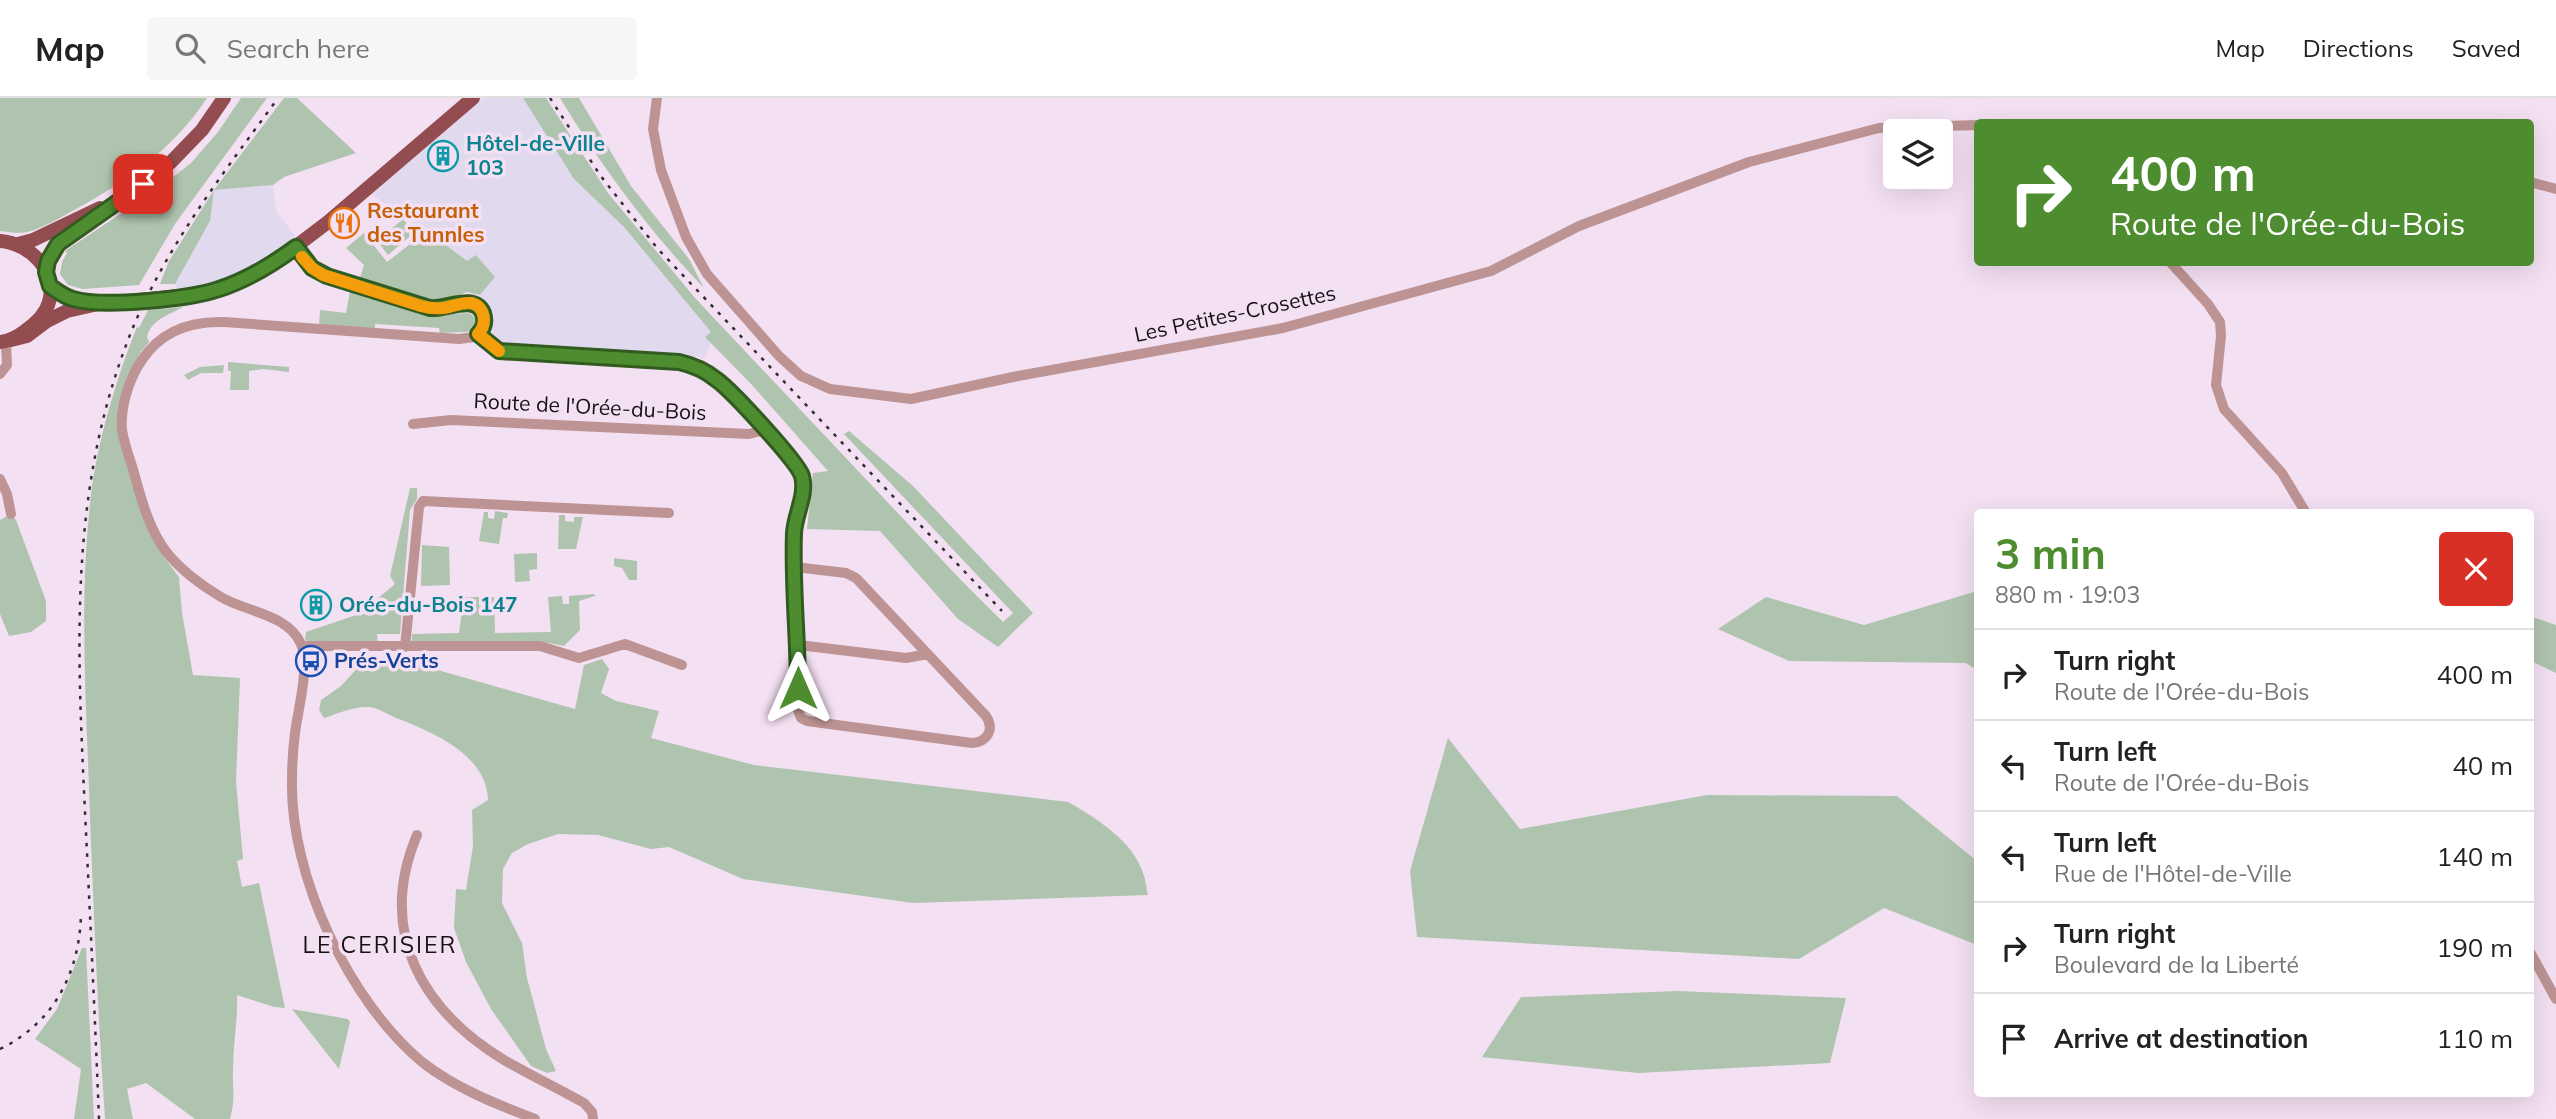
<!DOCTYPE html>
<html lang="en">
<head>
<meta charset="utf-8">
<style>
	:root { --surface:#fff; --page:#f6f6f6; --text:#222; --muted:#767676; --line:#e0e0e0; --accent:#4d8d30 }
	body { margin:0; font-family:Mulish,sans-serif; background:var(--page); color:var(--text); height:100vh; display:flex; flex-direction:column; font-size:26px; white-space:nowrap }
	* { box-sizing:border-box; margin:0 }
	p { font-size:23px; color:var(--muted) }
	.icon { flex:none; width:38px; height:38px; fill:none; stroke:currentColor; stroke-width:2; stroke-linecap:round; stroke-linejoin:round }
	.map { position:relative; flex:1; overflow:hidden }
	.drawer { position:absolute; left:1974px; top:411px; width:560px; height:588px; display:flex; flex-direction:column; background:var(--surface); border-radius:7px; box-shadow:0 7px 28px #0002 }
	.drawer>* { flex:none }
	.guide { position:absolute; left:1974px; top:21px; width:560px; height:147px; border-radius:7px; box-shadow:0 7px 28px #0002; background:#4d8d30; color:#fff; overflow:hidden }
	.buttons { position:absolute; left:1883px; top:21px; display:grid; gap:14px }
	.buttons a { display:grid; place-items:center; width:70px; height:70px; border-radius:7px; background:var(--surface); box-shadow:0 7px 28px #0002; font-size:35px }
	.pin { position:absolute; display:grid; place-items:center; width:60px; height:60px; color:#fff; margin:-30px; border-radius:14px; box-shadow:0 4px 10px #0006 }
	.me { position:absolute; width:77px; margin:-38px; rotate:0deg; stroke-linejoin:round; filter:drop-shadow(0 0 5px #0008) }
	.turn { display:flex; align-items:center; gap:24px; height:147px; padding:0 21px; font-size:32px }
	.turn .icon { width:91px; height:91px; stroke-width:2.5 }
	.turn b { display:block; font-size:49px; line-height:60px }
	.round { display:grid; place-items:center; flex:none; width:74px; height:74px; border-radius:7px; background:var(--page) }
	.headline { display:flex; align-items:center; justify-content:space-between; height:119px; padding:0 21px }
	h1 { font-size:42px; font-weight:700; line-height:52px; color:var(--accent) }
	ul { padding:0; list-style:none }
	li { display:flex; align-items:center; gap:21px; height:91px; padding:0 21px; border-top:2px solid var(--line) }
	li div { flex:1 }
	li b { display:block; font-size:26px }
	li em { font-style:normal }
	header { display:flex; align-items:center; gap:42px; box-sizing:border-box; height:98px; padding:0 35px; background:var(--surface); border-bottom:2px solid var(--line) }
	header strong { font-size:33px }
	nav { display:flex; gap:38px; margin-inline-start:auto; font-size:24px }
	.search { width:490px; height:63px; background:var(--page); display:flex; align-items:center; gap:18px; box-sizing:border-box; padding:0 24px; border-radius:7px; color:var(--muted); font-size:26px }
	.map>svg:first-child { display:block }
</style>
</head>
<body>
<header>
<strong>Map</strong>
<div class="search"><svg class="icon" aria-label="search" viewBox="0 0 24 24"><circle cx="10" cy="10" r="6"/><path d="M15 15l6 6"/></svg>Search here</div>
<nav><a>Map</a><a>Directions</a><a>Saved</a></nav>
</header>
<div class="map">
<svg width="2556" height="1021" viewBox="0 0 2556 1021">
	<rect width="100%" height="100%" fill="#f4e0f3"/>
	<!-- commercial -->
	<path fill="#e1d9ee" d="M484 0H523L574 81 624 129 711 234 706 239 711 245 704 261 696 258 693 264 504 252 482 235 488 213 480 197 495 179 476 157 467 163 370 95 406 49Z
		M273 87 276 113 305 151 252 186 205 205 183 209 175 186 210 123 214 92Z"/>
	<!-- green -->
	<path fill="#afc4ae" d="M0 0H207C174 50 129 82 76 111 61 119 44 130 27 134 19 136 9 134 0 133Z
		M241 0H267L175 126 139 187 83 191 68 187 60 176 62 164 67 155 65 153 162 88 191 65 218 34Z
		M284 0H297L356 55 284 79 273 87 214 92 210 123 175 186H160L169 163 214 92Z
		M523 0H546L608 95 695 200 961 482 1003 524 1013 515 844 336 849 333 913 388 1033 515 998 549 958 521 880 433 807 431 813 375 828 373 752 287 705 239 711 234 624 129 574 81Z
		M560 0H579L631 88 689 161 704 190C648 132 602 69 560 0Z
		M403 121 414 135 388 157 377 143Z
		M427 133 467 163 476 157 495 179 480 197 467 194 441 204 360 180 364 167 346 150 364 135 387 164Z
		M350 193 435 217 469 215 476 220V229L467 234 440 235 439 230 375 226V233L319 227 320 212 346 215Z
		M183 209C170 217 152 220 147 239L149 244 141 254 128 276 118 316 164 459 179 479 182 515 193 577 240 580 236 684 243 761 237 763 242 789 259 785 285 910 274 909 237 897C238 922 233 946 233 971 232 991 236 1000 230 1021H195L146 985 127 991 133 1021H105C98 921 94 820 90 720 87 612 78 505 91 397 97 345 117 278 137 229L139 230 148 212Z
		M228 264 289 269V274L263 271 249 273V292H230L231 273H228Z
		M224 267 223 275H201L188 282 184 277 200 269Z
		M410 390H417V401L410 412 400 536H377L378 547 312 544 305 542 306 534 362 515 369 518 372 514 366 510 395 486 390 478Z
		M495 413 508 415 507 420H503L499 446 479 443 484 414H488V420L494 421Z
		M11 416 16 422 46 503V523L31 534 9 538 0 516V422Z
		M559 417H565V423L574 424V419H583L576 451H558Z
		M422 447 449 449 450 487 421 488Z
		M537 455V471L529 472 530 483 515 484 514 456Z
		M614 460 637 463V482H629L622 470 614 468Z
		M1977 493V572L1966 565 1789 563 1718 531 1766 499 1864 527Z
		M594 496 595 498 579 503 580 532 564 548 549 545 412 546V536L459 535 464 499H479V508H486V499H494L495 535 551 534 548 499 562 498 563 506H569V498Z
		M2530 518 2556 527V575L2531 563Z
		M388 558 575 611 584 567 602 561 609 571 601 595 616 603 659 613 651 640 754 667 1068 704C1096 720 1133 743 1143 775 1146 782 1146 790 1148 797L913 805 743 781 669 749 651 751 598 737 558 736 528 746 512 755 503 771 502 805 522 845 527 880 546 951 556 973 547 975 531 968 491 911 466 864 454 830 456 791 466 792 473 748 472 712 488 702C487 657 433 634 396 620 388 616 375 608 366 609 352 609 337 616 324 620L319 612 321 602 341 588 362 565Z
		M1448 640 1520 731 1707 697 1897 698 1977 763V847L1884 810 1799 861 1417 839 1410 773Z
		M82 850H86L94 1021H74L81 971 35 941 57 911Z
		M1678 893 1846 900 1830 965 1638 975 1482 959 1521 899Z
		M292 911 348 921 350 924 339 971Z"/>
	<g fill="none" stroke-linecap="round" stroke-linejoin="round">
		<!-- minor -->
		<path stroke="#bd9493" stroke-width="10" d="M657 0 653 31 661 72 686 139 707 176 779 258 801 278 830 291 911 301 1013 279 1283 230 1491 173 1579 128 1749 64 1879 30 1978 27
			M2530 84 2556 91
			M296 149 311 170 327 178 430 210 473 206 483 215V230L474 239 459 241 224 224C190 223 161 233 142 262 129 280 120 310 122 332 124 344 128 356 132 368 140 395 147 428 165 452 178 470 202 488 221 499 246 514 288 516 301 546 310 569 298 611 295 635 293 651 292 667 292 683 290 778 349 903 422 964 455 990 496 1006 535 1021
			M2170 164 2208 206 2220 224 2221 238 2216 287 2224 311 2282 375 2306 415
			M478 236 491 249 504 254 679 264 701 271 717 281 796 366C811 389 796 410 794 434 792 459 796 485 797 510 798 544 798 578 798 612L801 620 807 623 972 645C987 644 995 632 986 618L856 480 846 475 795 469
			M0 276 7 267 6 244
			M413 326 451 322 749 336 764 332
			M0 381 7 396 11 416
			M799 547 906 560 928 556
			M302 548H540L579 560 625 546 682 567
			M405 549 419 409 423 403 669 415
			M417 737C377 832 420 911 504 962 530 977 557 990 584 1005L592 1014 593 1021
			M2530 854 2556 901"/>
		<!-- major -->
		<path stroke="#934c4f" stroke-width="14" d="M0 143C29 145 58 172 49 204 46 216 35 226 25 233 17 239 10 243 0 244
			M18 146 33 142 100 110
			M46 174 48 163 58 146 104 115 171 64 202 32 224 0
			M50 188 70 200 90 204
			M11 242 27 238 47 223 67 213 98 206 200 196 228 188 274 165 328 124 473 0"/>
		<!-- rail -->
		<path stroke="#352d35" stroke-width="2.5" stroke-dasharray="3.5 7" stroke-linecap="butt" d="M550 0 600 77 657 150 1002 513
			M0 951C54 925 80 874 81 815
			M99 1021C95 919 90 817 85 714 77 546 68 386 134 227 170 143 225 73 278 0"/>
	</g>
	<g fill="none" stroke-linecap="round" stroke-linejoin="round">
		<!-- route casing -->
		<g stroke="#325c1f" stroke-width="18">
			<path id="route" d="M143 86 58 146 48 163 46 174 50 188C57 193 64 199 73 201 103 210 189 201 219 191 247 182 273 166 296 149L312 170 327 178 430 210C446 212 474 195 483 215 486 224 484 230 478 236L499 253 679 264C693 267 706 273 717 282 732 293 797 363 802 378 807 397 795 416 794 435 792 487 798 539 798 590"/>
		</g>
		<!-- route -->
		<use href="#route" stroke="#4d8d30" stroke-width="12"/>
		<!-- slow -->
		<path stroke="#f59e0b" stroke-width="12" d="M302 159 312 170 323 177 421 208C428 210 435 211 443 210 452 209 461 204 471 205 486 208 487 227 478 236L499 253"/>
	</g>
	<!-- icons -->
	<defs>
		<g id="building-ring" transform="scale(1.575)"><circle r="9.5" fill="#f4e0f3" stroke="#0f9aa8" stroke-width="1.5"/><path d="M-4-6H4V6H1V3H-1V6H-4ZM-2.5-4.3h1.7v1.8h-1.7ZM.8-4.3h1.7v1.8H.8ZM-2.5-1h1.7V.8h-1.7ZM.8-1h1.7V.8H.8Z" fill="#0f9aa8"/></g>
		<g id="restaurant-ring" transform="scale(1.575)"><circle r="9.5" fill="#f4e0f3" stroke="#e8710a" stroke-width="1.5"/><path d="M-5-6h1v4h1v-4h1v4h1v-4h1v5L-1.5 .5V6h-2V.5L-5-1ZM5-6V6H3V1.5H1.5Q1.5-4 5-6Z" fill="#e8710a"/></g>
		<g id="bus-ring" transform="scale(1.575)"><circle r="9.5" fill="#f4e0f3" stroke="#1a4fb4" stroke-width="1.5"/><path d="M-5-6H5V4H4V6H2V4H-2V6H-4V4H-5ZM-3.5-4V0h7V-4ZM-3.5 1.2v1.5H-2V1.2ZM2 1.2v1.5H3.5V1.2Z" fill="#1a4fb4"/></g>
	</defs>
	<g fill-rule="evenodd">
		<use href="#building-ring" x="443" y="58"/>
		<use href="#restaurant-ring" x="344" y="125"/>
		<use href="#building-ring" x="316" y="507"/>
		<use href="#bus-ring" x="311" y="563"/>
	</g>
	<g text-anchor="middle" stroke-width="7" stroke-linejoin="round" paint-order="stroke">
		<!-- culture labels -->
		<g font-size="21" font-weight="bold" fill="#0d838f" stroke="#f4e0f3" text-anchor="start">
			<text x="466" y="53">Hôtel-de-Ville<tspan x="466" dy="24">103</tspan></text>
			<text x="339" y="514">Orée-du-Bois 147</text>
		</g>
		<!-- food labels -->
		<g font-size="21" font-weight="bold" fill="#c56008" stroke="#f4e0f3" text-anchor="start">
			<text x="367" y="120">Restaurant<tspan x="367" dy="24">des Tunnles</tspan></text>
		</g>
		<!-- street labels -->
		<g font-size="21" fill="#171117" stroke="#f4e0f3">
			<text transform="translate(1235 216) rotate(-12)" y="7">Les Petites-Crosettes</text>
			<text transform="translate(590 309) rotate(3)" y="7">Route de l'Orée-du-Bois</text>
		</g>
		<!-- transit labels -->
		<g font-size="21" font-weight="bold" fill="#164399" stroke="#f4e0f3" text-anchor="start">
			<text x="334" y="570">Prés-Verts</text>
		</g>
		<!-- neighbourhood labels -->
		<g font-size="23" letter-spacing="2" fill="#171117" stroke="#f4e0f3">
			<text x="380" y="855">LE CERISIER</text>
		</g>
	</g>
</svg>
<div class="buttons">
<a><svg class="icon" aria-label="layers" viewBox="0 0 24 24"><path d="M12 4l9 5-9 5-9-5zM3 14l9 5 9-5"/></svg></a>
</div>
<div class="pin" style="left:143px;top:86px;background:#d93025"><svg class="icon" aria-label="arrive" viewBox="0 0 24 24"><path d="M6 21V4h12l-3 4 3 4H6"/></svg></div>
<svg class="me" style="left:798px;top:590px" viewBox="-20 -20 40 40"><path d="M0-17L14 15 0 8-14 15z" fill="#4d8d30" stroke="#fff" stroke-width="4"/></svg>
<div class="guide">
<div class="turn"><svg class="icon" aria-label="right" viewBox="0 0 24 24"><path d="M7 20v-9h11M14 6l5 5-5 5"/></svg><div><b>400 m</b>Route de l'Orée-du-Bois</div></div>
</div>
<section class="drawer">
<div class="headline"><div><h1>3 min</h1><p>880 m · 19:03</p></div><a class="round" style="background:#d93025;color:#fff"><svg class="icon" aria-label="close" viewBox="0 0 24 24"><path d="M6 6l12 12M18 6L6 18"/></svg></a></div>
<ul>
<li><svg class="icon" aria-label="right" viewBox="0 0 24 24"><path d="M7 20v-9h11M14 6l5 5-5 5"/></svg><div><b>Turn right</b><p>Route de l'Orée-du-Bois</p></div><em>400 m</em></li>
<li><svg class="icon" aria-label="left" viewBox="0 0 24 24"><path d="M17 20v-9H6M10 6l-5 5 5 5"/></svg><div><b>Turn left</b><p>Route de l'Orée-du-Bois</p></div><em>40 m</em></li>
<li><svg class="icon" aria-label="left" viewBox="0 0 24 24"><path d="M17 20v-9H6M10 6l-5 5 5 5"/></svg><div><b>Turn left</b><p>Rue de l'Hôtel-de-Ville</p></div><em>140 m</em></li>
<li><svg class="icon" aria-label="right" viewBox="0 0 24 24"><path d="M7 20v-9h11M14 6l5 5-5 5"/></svg><div><b>Turn right</b><p>Boulevard de la Liberté</p></div><em>190 m</em></li>
<li><svg class="icon" aria-label="arrive" viewBox="0 0 24 24"><path d="M6 21V4h12l-3 4 3 4H6"/></svg><div><b>Arrive at destination</b></div><em>110 m</em></li>
</ul>
</section>
</div>
</body>
</html>
